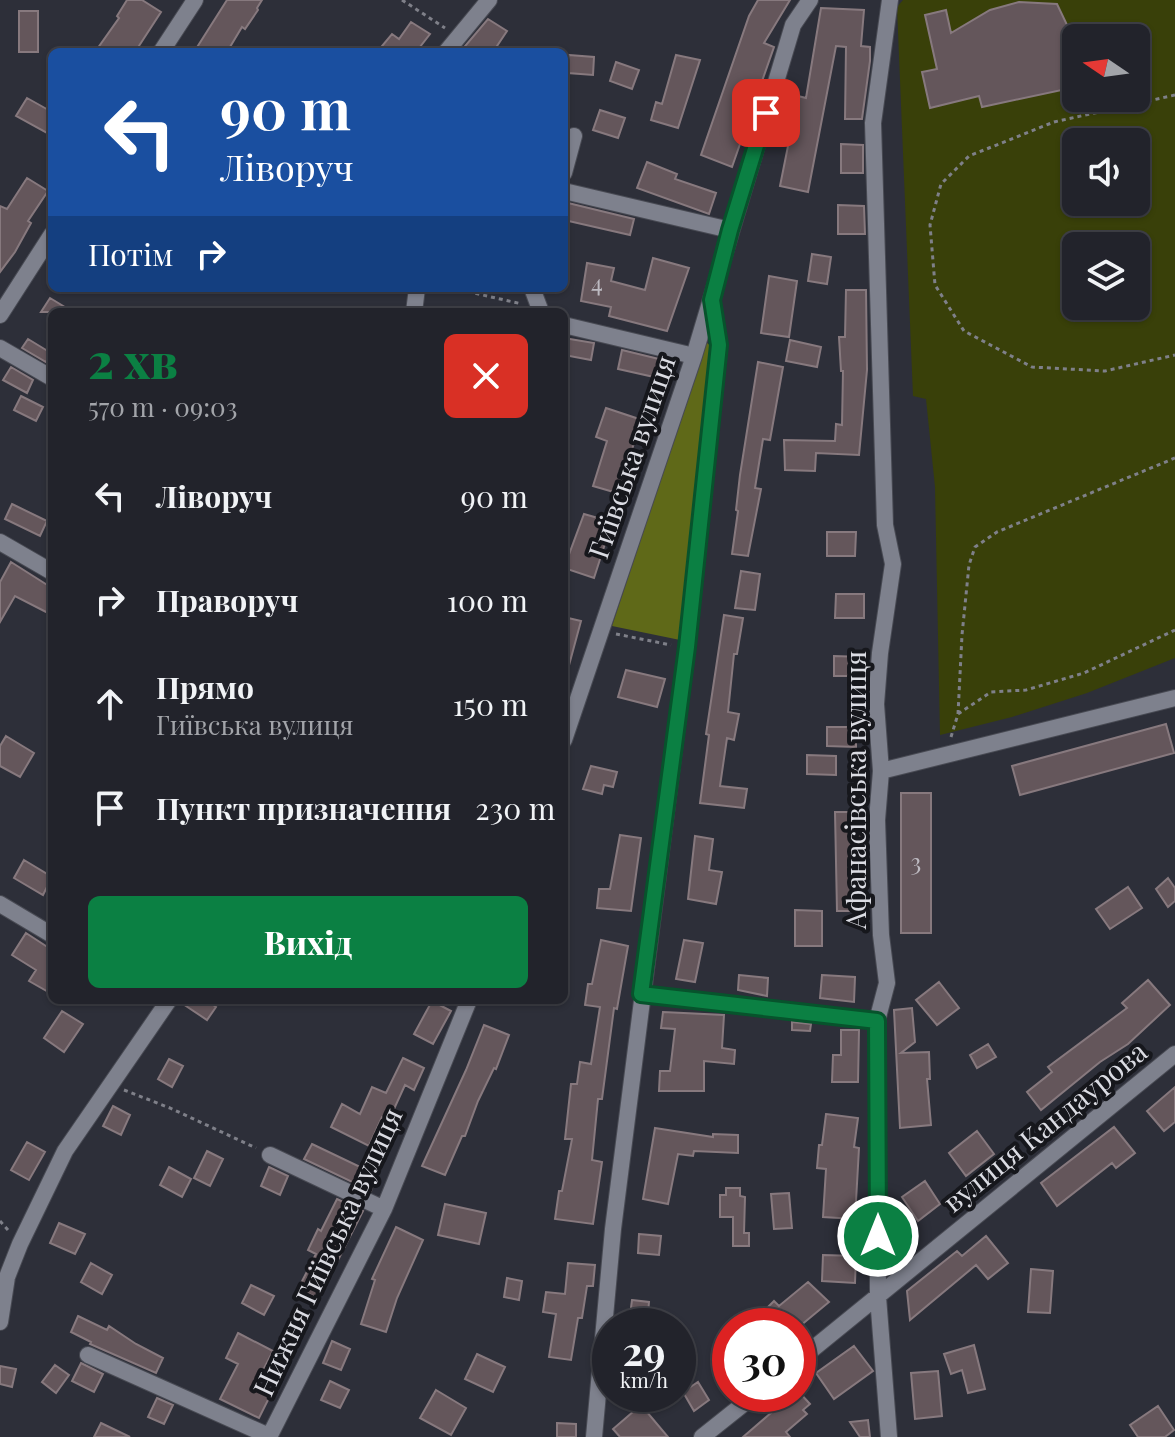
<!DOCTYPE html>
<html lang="uk">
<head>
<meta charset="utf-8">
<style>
	:root { --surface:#22232b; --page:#2a2b33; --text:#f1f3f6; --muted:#a2a4a9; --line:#3f4047; --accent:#0b8043 }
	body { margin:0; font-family:"Playfair Display",serif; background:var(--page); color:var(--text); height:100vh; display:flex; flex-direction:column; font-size:30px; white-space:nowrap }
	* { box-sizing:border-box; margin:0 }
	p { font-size:26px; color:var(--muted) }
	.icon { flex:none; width:44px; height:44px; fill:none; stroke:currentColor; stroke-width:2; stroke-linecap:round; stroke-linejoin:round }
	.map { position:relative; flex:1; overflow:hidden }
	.panel { position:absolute; left:48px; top:308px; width:520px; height:696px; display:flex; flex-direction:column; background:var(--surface); border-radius:12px; box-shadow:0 2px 6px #0004,0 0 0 2px var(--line) }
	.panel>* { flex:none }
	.hud { position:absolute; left:48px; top:48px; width:520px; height:244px; border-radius:12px; box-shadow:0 2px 6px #0004,0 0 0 2px var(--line); background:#1a4fa0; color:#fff; overflow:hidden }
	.needle { width:52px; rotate:283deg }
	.controls { position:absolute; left:1062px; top:24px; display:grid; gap:16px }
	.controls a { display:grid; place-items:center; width:88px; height:88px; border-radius:12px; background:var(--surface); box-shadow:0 2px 6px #0004,0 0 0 2px var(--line); font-size:40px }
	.speed { position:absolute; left:592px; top:1308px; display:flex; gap:16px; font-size:40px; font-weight:700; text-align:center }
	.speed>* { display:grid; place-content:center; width:104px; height:104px; border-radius:50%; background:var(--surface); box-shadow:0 2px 6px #0004,0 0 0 2px var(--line); line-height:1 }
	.speed small { font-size:20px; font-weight:400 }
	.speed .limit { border:12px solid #d22; background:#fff; color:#111 }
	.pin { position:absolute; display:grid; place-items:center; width:68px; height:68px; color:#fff; margin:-34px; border-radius:16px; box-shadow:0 4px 12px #0006 }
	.me { position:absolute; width:88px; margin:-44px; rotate:0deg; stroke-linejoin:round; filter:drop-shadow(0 0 6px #0008) }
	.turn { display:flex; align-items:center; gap:28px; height:168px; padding:0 40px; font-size:36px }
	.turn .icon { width:104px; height:104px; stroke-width:2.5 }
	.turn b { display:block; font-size:56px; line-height:68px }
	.then { display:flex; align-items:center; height:76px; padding:0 40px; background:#0003; gap:16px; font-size:30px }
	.round { display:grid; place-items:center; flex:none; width:84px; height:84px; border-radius:12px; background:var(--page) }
	.head { display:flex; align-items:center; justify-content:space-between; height:136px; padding:0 40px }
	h1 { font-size:48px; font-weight:800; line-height:60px; color:var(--accent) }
	.action { display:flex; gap:16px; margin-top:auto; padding:16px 40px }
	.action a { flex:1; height:92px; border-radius:12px; background:var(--accent); color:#fff; font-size:32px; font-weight:800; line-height:92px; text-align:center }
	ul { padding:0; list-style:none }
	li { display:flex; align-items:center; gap:24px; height:104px; padding:0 40px }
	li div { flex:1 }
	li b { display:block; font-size:30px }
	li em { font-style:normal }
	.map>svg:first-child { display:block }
</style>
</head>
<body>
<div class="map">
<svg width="1175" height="1437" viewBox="0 0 1175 1437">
	<rect width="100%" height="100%" fill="#2d2f39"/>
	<!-- green -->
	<path fill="#394009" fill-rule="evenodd" d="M903 0H1175V658L1087 693 1012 717 940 735 935 487 926 399 913 396 897 7ZM1076 38H1136V98H1076ZM1076 142H1136V202H1076ZM1076 246H1136V306H1076Z"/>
	<!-- forest -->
	<path fill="#5f6918" d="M706 342 713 348 680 640 612 626Z"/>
	<!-- building -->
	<path fill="#64565b" stroke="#87797e" stroke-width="2" d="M127 0H142L161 12 135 52H95L119 18 117 16Z
		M227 0H262L257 8 258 10 245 29 242 27 227 52H194Z
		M758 0H790L764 43 774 47 732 167 701 155 749 16Z
		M1019 2 1057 4 1069 29 1076 64V87L982 107 979 96 930 108 922 72 937 69 925 15 946 10 951 33 990 10Z
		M821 8 864 10 861 46 870 47V61L862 119H845L846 47 836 46 808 192 780 186 798 96 806 98Z
		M19 11H38V52H19Z
		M488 19 507 31 493 52H460Z
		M411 22 430 34 416 52H377L392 34 399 39Z
		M569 55 594 57 593 75 568 73Z
		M676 55 700 60 678 128 651 120 656 102 662 104Z
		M616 62 639 70 632 89 610 81Z
		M27 98 52 112V126L47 133 16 116Z
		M600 110 625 118 618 138 593 130Z
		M841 144 863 145V173H841Z
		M647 162 677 174 675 179 716 193 709 214 637 188Z
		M27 178 48 191 28 221 31 223 15 252 0 272V206L7 209Z
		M564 202 634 219 630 235 564 220Z
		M838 205 864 206 865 234H838Z
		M812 254 831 257 827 284 808 281Z
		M653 258 689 268 667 331 609 316 611 307 581 301 587 263 614 268 611 281 645 290Z
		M769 276 797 281 789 337 761 333Z
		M846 290H866L867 370 859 455 816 453 815 471 785 470 784 440 835 441 836 424 842 425 843 371H841L839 337H845Z
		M50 298 73 312H41Z
		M564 338 594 343 591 360 564 355Z
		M28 339 51 353 46 362 22 348Z
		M790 340 821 347 817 367 786 361Z
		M622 350 659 359 654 377 618 369Z
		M758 362 783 367 770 440 763 439 755 488 761 489 748 556 732 554 738 511 736 510 740 475Z
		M11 367 33 380 27 393 3 380Z
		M21 396 43 407 36 421 14 410Z
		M606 408 642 420 617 493 593 486 607 441 596 437Z
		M12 504 47 521 40 536 5 519Z
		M584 514 612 522 594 578 564 568Z
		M827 532H856L855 556H827Z
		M11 562 52 588V615L15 596 0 622V582Z
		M741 571 760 574 755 610 735 608Z
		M836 594H864V618H835Z
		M724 615 743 618 737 654H734L728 712 739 714 734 740 727 738 720 786 747 789 744 808 700 803 709 735 706 734Z
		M564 617 581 621 568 669H564Z
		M834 656 863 657V676H834Z
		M626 670 665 679 657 707 618 697Z
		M1166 724 1174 753 1020 795 1012 766Z
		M827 727H856V747L827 746Z
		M6 736 34 753 20 777 0 766V746Z
		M807 755 836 756V775L807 774Z
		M591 766 617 772 613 787 604 785 602 794 583 789Z
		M901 793H931V933H901Z
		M835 812H862L860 911H837Z
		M620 835 641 838 631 911 597 908 599 889H610Z
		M695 836 713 839 709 870 722 872 716 904 688 899Z
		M24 860 52 877 43 895 14 878Z
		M1168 878 1175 888V901L1168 907 1156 889Z
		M1128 887 1142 908 1110 929 1096 909Z
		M795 910 822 911V946H795Z
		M26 933 52 950V994L29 981 36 970 12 955Z
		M601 940 628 946 617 1009 614 1008 602 1099H598L592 1160 602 1162 593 1224 555 1219 559 1191H562L572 1139H565L571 1084H577L580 1062 591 1064 600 1007 585 1005 588 984H592Z
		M684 940 703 943 695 982 676 979Z
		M739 975 768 978 767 996 738 990Z
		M822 975 855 977 854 1002 820 998Z
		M1148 980 1170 1005 1128 1044 1100 1062 1041 1110 1027 1092 1052 1072 1048 1067 1127 1008 1122 1003Z
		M939 982 959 1008 937 1025 916 1000Z
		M180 1000H206L216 1007 207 1020 180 1002Z
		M432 1001 451 1011 433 1044 414 1034Z
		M912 1008 915 1042 901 1053 929 1052 930 1079H927L931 1125 900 1128 894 1010Z
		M62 1011 83 1024 64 1052 44 1038Z
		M663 1012 724 1015 722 1048 735 1050 734 1064 704 1061V1091H659L660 1071H670L675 1029 661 1028Z
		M792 1022 811 1024 810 1031 792 1030Z
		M484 1025 509 1035 496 1069 494 1068 478 1101 465 1136H462L445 1175 422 1166 466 1070Z
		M841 1030H859L858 1082H832L833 1055H841Z
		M988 1044 996 1057 977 1068 970 1055Z
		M403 1058 424 1068 414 1090 405 1085 389 1120 382 1117 369 1146 331 1127 342 1104 360 1114 372 1087 386 1093Z
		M169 1059 183 1066 172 1087 158 1079Z
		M1175 1087V1122L1164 1131 1147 1111Z
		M113 1106 130 1115 121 1135 103 1126Z
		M826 1114 858 1118 854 1147 859 1148 855 1219 823 1217 826 1169 817 1168 819 1145H822Z
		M1114 1127 1135 1153 1116 1168 1112 1163 1057 1206 1041 1183Z
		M655 1128 713 1137V1134L738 1135V1153L694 1151 693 1156 678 1154 668 1204 643 1199Z
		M977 1131 994 1154 966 1176 949 1153Z
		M27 1142 45 1152 29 1180 11 1170Z
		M312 1144 377 1175 371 1191 304 1159Z
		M207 1151 223 1159 210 1186 194 1178Z
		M169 1167 191 1179 182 1197 160 1185Z
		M269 1167 288 1176 280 1195 261 1186Z
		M925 1181 940 1204 918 1221 902 1197Z
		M726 1188H740V1196L745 1197 744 1233H749V1246H733V1217H720V1195H726Z
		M789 1193 792 1228 774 1229 771 1194Z
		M337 1199 363 1211 336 1264 333 1263 315 1297 298 1289 316 1254 308 1250 318 1229 321 1231Z
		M445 1204 486 1213 479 1244 438 1235Z
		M59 1223 85 1234 75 1254 50 1243Z
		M396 1227 423 1240 397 1298 386 1332 361 1324 375 1280 372 1279Z
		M639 1234 661 1236 659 1255 638 1253Z
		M986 1236 1008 1263 988 1279 976 1265 910 1320 907 1291 957 1251 962 1256Z
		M823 1255 856 1256 855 1283 822 1281Z
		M91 1263 112 1275 102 1294 81 1282Z
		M568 1263 595 1265 593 1286H587L582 1318H578L571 1360 549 1357 556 1314 543 1312 546 1292 565 1294Z
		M1031 1269 1053 1271 1050 1313 1028 1312Z
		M507 1278 522 1281 519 1300 504 1297Z
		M808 1282 829 1302 800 1326H771L761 1314 774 1301 779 1306Z
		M251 1285 274 1296 264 1315 242 1303Z
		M632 1300 649 1302 647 1324 629 1323Z
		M78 1316 107 1330 109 1326 136 1344 163 1358 156 1373 90 1344 91 1342 71 1332Z
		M238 1333 273 1351 257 1382 273 1390 259 1418 220 1399 238 1364 226 1358Z
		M332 1341 350 1349 341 1370 323 1363Z
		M974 1345 985 1389 968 1393 962 1370 951 1374 944 1354Z
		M854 1346 873 1371 834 1399 816 1373Z
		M477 1354 505 1367 493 1392 465 1379Z
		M81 1363 103 1374 94 1392 72 1381Z
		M55 1365 69 1375 56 1393 42 1382Z
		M0 1366 16 1369 12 1387 0 1384Z
		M938 1371 942 1416 915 1419 911 1373Z
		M330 1381 349 1390 340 1408 321 1400Z
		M698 1382 709 1400 694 1411 683 1392Z
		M436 1390 466 1408 451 1435 420 1418Z
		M798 1391 810 1404 803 1410 807 1414 786 1432 790 1437H743L793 1394H798Z
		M157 1398 173 1405 164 1424 148 1417Z
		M641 1405 668 1437H620L613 1429Z
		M1158 1406 1174 1430 1165 1437H1138L1130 1425Z
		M868 1420 870 1437H860L850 1422Z
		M101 1423 130 1437H94Z
		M557 1423 576 1424V1437H557Z"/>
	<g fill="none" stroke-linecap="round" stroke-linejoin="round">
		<!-- minor casing -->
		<g stroke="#484a53" stroke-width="18">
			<path id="minor" d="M161 52 195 0
				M446 52 489 0
				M564 173 574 136
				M564 191 730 230
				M532 288 541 312
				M414 312 417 288
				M0 315 52 234
				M564 325 694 356
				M0 348 52 378
				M0 542 52 572
				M564 740 694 356 793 25 810 0
				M881 771 1175 698
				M0 904 52 935
				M641 994 877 1021
				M270 1155 384 1209
				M0 1322 7 1277 20 1244 65 1151 169 1000
				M88 1355 269 1436
				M798 1361 1175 1054
				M269 1437 384 1209 469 1000
				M594 1437 613 1229 687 647 719 345 712 300
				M702 1437 756 1394
				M889 1437 878 1297 877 1021 887 983 881 935 877 820 881 771 876 704 880 653 893 564 885 525 873 123 890 0"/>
		</g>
		<!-- path -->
		<path stroke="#7f8089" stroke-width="3" stroke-dasharray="4 4" stroke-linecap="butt" d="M402 0 445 28
			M1175 95 1054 122 969 156 941 184 930 225 935 285 964 331 1032 367 1105 371 1175 355
			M452 288 522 304
			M616 634 671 645
			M958 714 991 692 1026 690 1084 673 1175 630
			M951 737 958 714 962 635 969 565 975 547 997 532 1175 458
			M124 1090 170 1108 256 1148
			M0 1221 8 1230"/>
		<!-- minor -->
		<use href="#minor" stroke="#7e818d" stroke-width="16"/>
	</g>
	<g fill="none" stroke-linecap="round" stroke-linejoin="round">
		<!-- route casing -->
		<g stroke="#07532c" stroke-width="20">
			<path id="route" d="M766 113 730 230 712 300 719 345 687 647 641 994 877 1021 878 1236"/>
		</g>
		<!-- route -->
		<use href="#route" stroke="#0b8043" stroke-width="14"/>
	</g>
	<g text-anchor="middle" stroke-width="8" stroke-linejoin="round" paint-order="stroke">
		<!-- number labels -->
		<g font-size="24" fill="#bdbac1">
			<text x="597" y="292">4</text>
			<text x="916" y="871">3</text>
		</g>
		<!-- street labels -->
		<g font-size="28" fill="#dbdce3" stroke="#16171c">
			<text transform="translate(632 457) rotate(-71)" y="10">Гиївська вулиця</text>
			<text transform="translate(856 790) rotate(-90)" y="10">Афанасівська вулиця</text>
			<text transform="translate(1045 1127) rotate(-39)" y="10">вулиця Кандаурова</text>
			<text transform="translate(328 1252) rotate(-65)" y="10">Нижня Гиївська вулиця</text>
		</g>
	</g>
</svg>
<div class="controls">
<a><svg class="needle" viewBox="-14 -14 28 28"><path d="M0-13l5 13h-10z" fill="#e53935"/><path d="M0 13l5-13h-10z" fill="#a2a4a9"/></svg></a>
<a><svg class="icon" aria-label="sound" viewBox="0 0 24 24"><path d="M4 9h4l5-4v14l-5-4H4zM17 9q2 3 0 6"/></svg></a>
<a><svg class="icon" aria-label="layers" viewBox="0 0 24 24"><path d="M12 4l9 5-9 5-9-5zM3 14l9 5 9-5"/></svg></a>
</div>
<div class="speed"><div>29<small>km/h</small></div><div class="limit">30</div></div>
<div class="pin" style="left:766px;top:113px;background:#d93025"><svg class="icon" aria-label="arrive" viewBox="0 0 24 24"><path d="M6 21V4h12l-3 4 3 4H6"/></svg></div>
<svg class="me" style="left:878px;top:1236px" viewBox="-20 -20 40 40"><circle r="17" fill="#0b8043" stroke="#fff" stroke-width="3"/><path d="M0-11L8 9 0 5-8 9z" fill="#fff"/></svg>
<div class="hud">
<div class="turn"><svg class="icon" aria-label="left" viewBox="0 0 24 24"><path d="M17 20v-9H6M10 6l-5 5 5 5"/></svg><div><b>90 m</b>Ліворуч</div></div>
<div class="then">Потім<svg class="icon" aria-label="right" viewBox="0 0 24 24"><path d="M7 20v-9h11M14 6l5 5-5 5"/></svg></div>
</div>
<section class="panel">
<div class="head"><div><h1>2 хв</h1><p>570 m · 09:03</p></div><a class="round" style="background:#d93025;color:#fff"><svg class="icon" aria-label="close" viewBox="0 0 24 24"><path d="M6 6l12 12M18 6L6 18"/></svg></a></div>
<ul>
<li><svg class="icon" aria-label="left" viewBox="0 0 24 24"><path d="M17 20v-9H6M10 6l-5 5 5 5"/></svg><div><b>Ліворуч</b></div><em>90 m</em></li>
<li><svg class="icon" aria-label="right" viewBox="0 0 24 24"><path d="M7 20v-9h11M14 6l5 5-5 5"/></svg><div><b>Праворуч</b></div><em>100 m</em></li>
<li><svg class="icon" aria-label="ahead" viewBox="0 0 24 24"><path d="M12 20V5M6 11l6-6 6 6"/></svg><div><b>Прямо</b><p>Гиївська вулиця</p></div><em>150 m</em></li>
<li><svg class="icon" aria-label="arrive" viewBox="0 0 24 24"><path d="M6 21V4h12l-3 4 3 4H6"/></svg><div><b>Пункт призначення</b></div><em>230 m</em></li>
</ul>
<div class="action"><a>Вихід</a></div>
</section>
</div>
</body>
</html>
